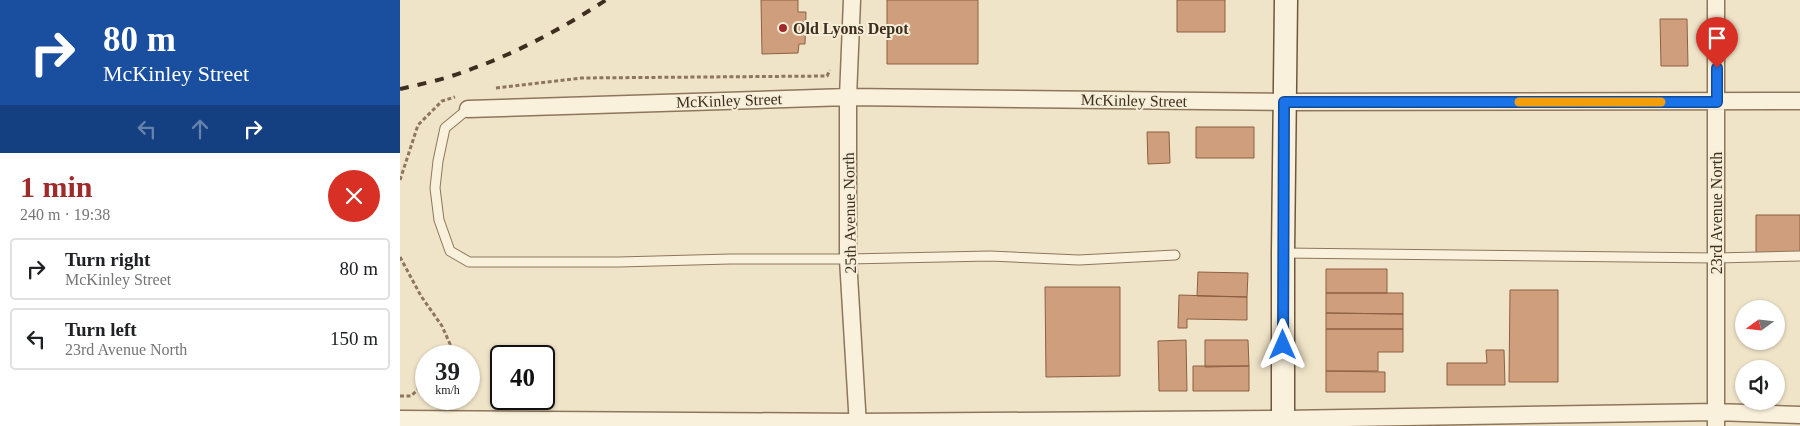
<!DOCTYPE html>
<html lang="en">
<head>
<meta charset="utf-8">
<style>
	:root { --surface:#fff; --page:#f6f6f6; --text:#202124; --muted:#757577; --line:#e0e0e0; --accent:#9e2a2b }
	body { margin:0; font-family:"Times New Roman",serif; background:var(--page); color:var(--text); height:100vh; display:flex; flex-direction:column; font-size:19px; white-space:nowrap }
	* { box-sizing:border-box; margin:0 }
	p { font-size:16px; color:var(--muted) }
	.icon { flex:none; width:28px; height:28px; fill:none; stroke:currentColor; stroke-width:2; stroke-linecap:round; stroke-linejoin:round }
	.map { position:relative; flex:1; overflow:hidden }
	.side { display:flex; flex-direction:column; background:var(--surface); width:400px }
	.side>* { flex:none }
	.guide { background:#1a4fa0; color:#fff; overflow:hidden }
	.needle { width:32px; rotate:255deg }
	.buttons { position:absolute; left:1335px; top:300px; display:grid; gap:10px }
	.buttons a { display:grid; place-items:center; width:50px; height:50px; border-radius:50%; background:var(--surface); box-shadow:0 1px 4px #0004; font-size:25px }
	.speed { position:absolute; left:15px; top:345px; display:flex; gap:10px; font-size:25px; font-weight:700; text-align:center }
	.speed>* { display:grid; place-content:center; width:65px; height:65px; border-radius:50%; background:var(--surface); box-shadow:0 1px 4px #0004; line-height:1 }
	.speed small { font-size:12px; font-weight:400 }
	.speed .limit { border:2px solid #111; border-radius:8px; background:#fff; color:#111 }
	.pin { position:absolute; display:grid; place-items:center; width:42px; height:42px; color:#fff; margin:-51px -21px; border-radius:50% 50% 50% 0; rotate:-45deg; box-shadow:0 0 5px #0007 }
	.pin .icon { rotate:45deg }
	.me { position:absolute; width:55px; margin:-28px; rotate:0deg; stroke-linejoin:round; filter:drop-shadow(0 0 4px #0008) }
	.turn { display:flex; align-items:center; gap:18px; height:105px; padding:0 20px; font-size:22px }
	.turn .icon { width:65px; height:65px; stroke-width:2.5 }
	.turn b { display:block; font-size:35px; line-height:42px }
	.lanes { display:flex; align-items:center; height:48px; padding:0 20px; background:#0003; justify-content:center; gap:25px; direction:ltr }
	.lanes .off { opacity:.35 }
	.round { display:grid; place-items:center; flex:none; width:52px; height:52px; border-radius:26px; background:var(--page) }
	.summary { display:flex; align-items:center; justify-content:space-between; height:85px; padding:0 20px }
	h1 { font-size:30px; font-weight:600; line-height:38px; color:var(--accent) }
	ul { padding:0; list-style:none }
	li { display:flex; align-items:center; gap:15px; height:62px; margin:0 10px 8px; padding:0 10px; border:2px solid var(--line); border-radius:5px }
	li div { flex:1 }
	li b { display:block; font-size:19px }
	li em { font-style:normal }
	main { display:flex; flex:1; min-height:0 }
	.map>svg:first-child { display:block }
</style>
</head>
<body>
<main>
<section class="side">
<div class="guide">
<div class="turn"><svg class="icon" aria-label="right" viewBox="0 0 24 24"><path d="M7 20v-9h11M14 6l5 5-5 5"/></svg><div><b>80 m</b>McKinley Street</div></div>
<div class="lanes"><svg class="icon off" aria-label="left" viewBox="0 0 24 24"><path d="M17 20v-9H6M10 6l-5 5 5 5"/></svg><svg class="icon off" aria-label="ahead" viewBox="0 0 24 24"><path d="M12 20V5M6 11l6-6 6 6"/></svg><svg class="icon" aria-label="right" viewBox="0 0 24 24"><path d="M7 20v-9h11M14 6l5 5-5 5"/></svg></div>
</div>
<div class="summary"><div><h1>1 min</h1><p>240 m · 19:38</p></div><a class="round" style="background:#d93025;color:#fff"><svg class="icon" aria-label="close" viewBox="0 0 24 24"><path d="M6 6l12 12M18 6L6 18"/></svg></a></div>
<ul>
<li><svg class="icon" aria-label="right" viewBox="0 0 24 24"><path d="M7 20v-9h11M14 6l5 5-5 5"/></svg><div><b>Turn right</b><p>McKinley Street</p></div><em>80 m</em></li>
<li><svg class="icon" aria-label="left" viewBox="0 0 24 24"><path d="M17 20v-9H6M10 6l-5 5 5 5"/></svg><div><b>Turn left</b><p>23rd Avenue North</p></div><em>150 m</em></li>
</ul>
</section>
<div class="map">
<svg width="1400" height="426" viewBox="0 0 1400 426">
	<rect width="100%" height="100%" fill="#f0e4c8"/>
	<!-- building -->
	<path fill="#cf9f7d" stroke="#8d5f41" d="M361 0H398V12H406L405 44H399L398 53 362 54Z
		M487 0H578V64H487Z
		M777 0H825V32H777Z
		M1260 19H1287L1288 66H1261Z
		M796 127H854V158H796Z
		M747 132H769L770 163 748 164Z
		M1356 215H1400V254H1356Z
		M926 269H987V293H926Z
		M798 272 848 273 847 297 797 296Z
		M645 287H720V376L646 377Z
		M1110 290H1158V382H1109Z
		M926 293H1003V314L926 313Z
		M779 295 847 297V320L787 319V328H778Z
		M926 313 1003 314V329H926Z
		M926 329H1003V352H978V371H926Z
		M786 340 787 391H759L758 341Z
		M805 340H848L849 366 805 367Z
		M1086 350H1104L1105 385H1047V363H1087Z
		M793 366H849V391H793Z
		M926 371 985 372V392H926Z"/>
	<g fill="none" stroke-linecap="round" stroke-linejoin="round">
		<!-- lane casing -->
		<g stroke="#8d765c" stroke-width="11">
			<path id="lane" d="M68 109 45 128 38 161 35 188 39 220 50 251 69 262H219L330 259H448L590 256 679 260 775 255
				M883 253 1316 258 1400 256"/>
		</g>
		<!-- street casing -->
		<g stroke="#8d765c" stroke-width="19">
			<path id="street" d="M452 0 448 97V259L458 426
				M68 109 448 97 884 102 1400 101
				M0 419 458 422 884 419 1316 412 1400 415
				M1316 426V0"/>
		</g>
		<!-- secondary casing -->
		<g stroke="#6f573f" stroke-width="25">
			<path id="secondary" d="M883 426V253L886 0"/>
		</g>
		<!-- path -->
		<path stroke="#8d765c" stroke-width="3" stroke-dasharray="4 2.5" stroke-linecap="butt" d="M96 88 181 78 427 76 430 70
			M0 180 18 125 42 101 55 97
			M0 257 21 296 42 326 50 344 46 356
			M0 396H11L26 382"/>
		<!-- lane -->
		<use href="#lane" stroke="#faf1dc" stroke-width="9"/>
		<!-- street -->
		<use href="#street" stroke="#faf1dc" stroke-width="16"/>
		<!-- secondary -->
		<use href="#secondary" stroke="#faf1dc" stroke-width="22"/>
		<!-- rail -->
		<path stroke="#3d2e20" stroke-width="4" stroke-dasharray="9 9" stroke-linecap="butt" d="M0 89C22 84 45 79 66 71 115 54 163 28 206 0"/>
	</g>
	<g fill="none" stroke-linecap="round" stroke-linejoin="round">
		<!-- route casing -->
		<g stroke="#114b97" stroke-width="12">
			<path id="route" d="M883 345 884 102H1317V68"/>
		</g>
		<!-- route -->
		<use href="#route" stroke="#1a73e8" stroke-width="9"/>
		<!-- slow -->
		<path stroke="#f59e0b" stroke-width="9" d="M1119 102H1261"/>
	</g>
	<!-- markers -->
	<circle fill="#9e2a2b" stroke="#f7eed8" stroke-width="2" cx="383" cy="28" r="5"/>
	<g text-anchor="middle" stroke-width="4" stroke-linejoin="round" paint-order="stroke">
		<!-- poi labels -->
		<g font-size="16" font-weight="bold" fill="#3d2e20" stroke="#f7eed8" text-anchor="start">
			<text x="393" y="34">Old Lyons Depot</text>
		</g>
		<!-- street labels -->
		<g font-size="16" fill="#3d2e20" stroke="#f7eed8">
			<text transform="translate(329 100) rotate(-2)" y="6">McKinley Street</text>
			<text transform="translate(734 100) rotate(1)" y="6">McKinley Street</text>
			<text transform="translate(449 213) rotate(-91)" y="6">25th Avenue North</text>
			<text transform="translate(1316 213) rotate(-90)" y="6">23rd Avenue North</text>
		</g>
	</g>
</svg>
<div class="buttons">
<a><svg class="needle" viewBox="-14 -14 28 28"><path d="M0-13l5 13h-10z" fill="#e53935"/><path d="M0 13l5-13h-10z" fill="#757577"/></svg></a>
<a><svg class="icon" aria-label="sound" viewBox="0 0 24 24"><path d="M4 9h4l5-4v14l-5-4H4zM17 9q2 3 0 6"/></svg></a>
</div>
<div class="speed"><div>39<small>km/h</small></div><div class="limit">40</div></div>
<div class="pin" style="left:1317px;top:68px;background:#d93025"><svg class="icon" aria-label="arrive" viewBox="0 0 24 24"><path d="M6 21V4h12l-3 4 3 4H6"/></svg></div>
<svg class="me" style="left:883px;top:345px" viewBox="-20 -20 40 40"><path d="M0-17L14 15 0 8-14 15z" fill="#1a73e8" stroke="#fff" stroke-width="4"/></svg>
</div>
</main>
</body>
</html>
